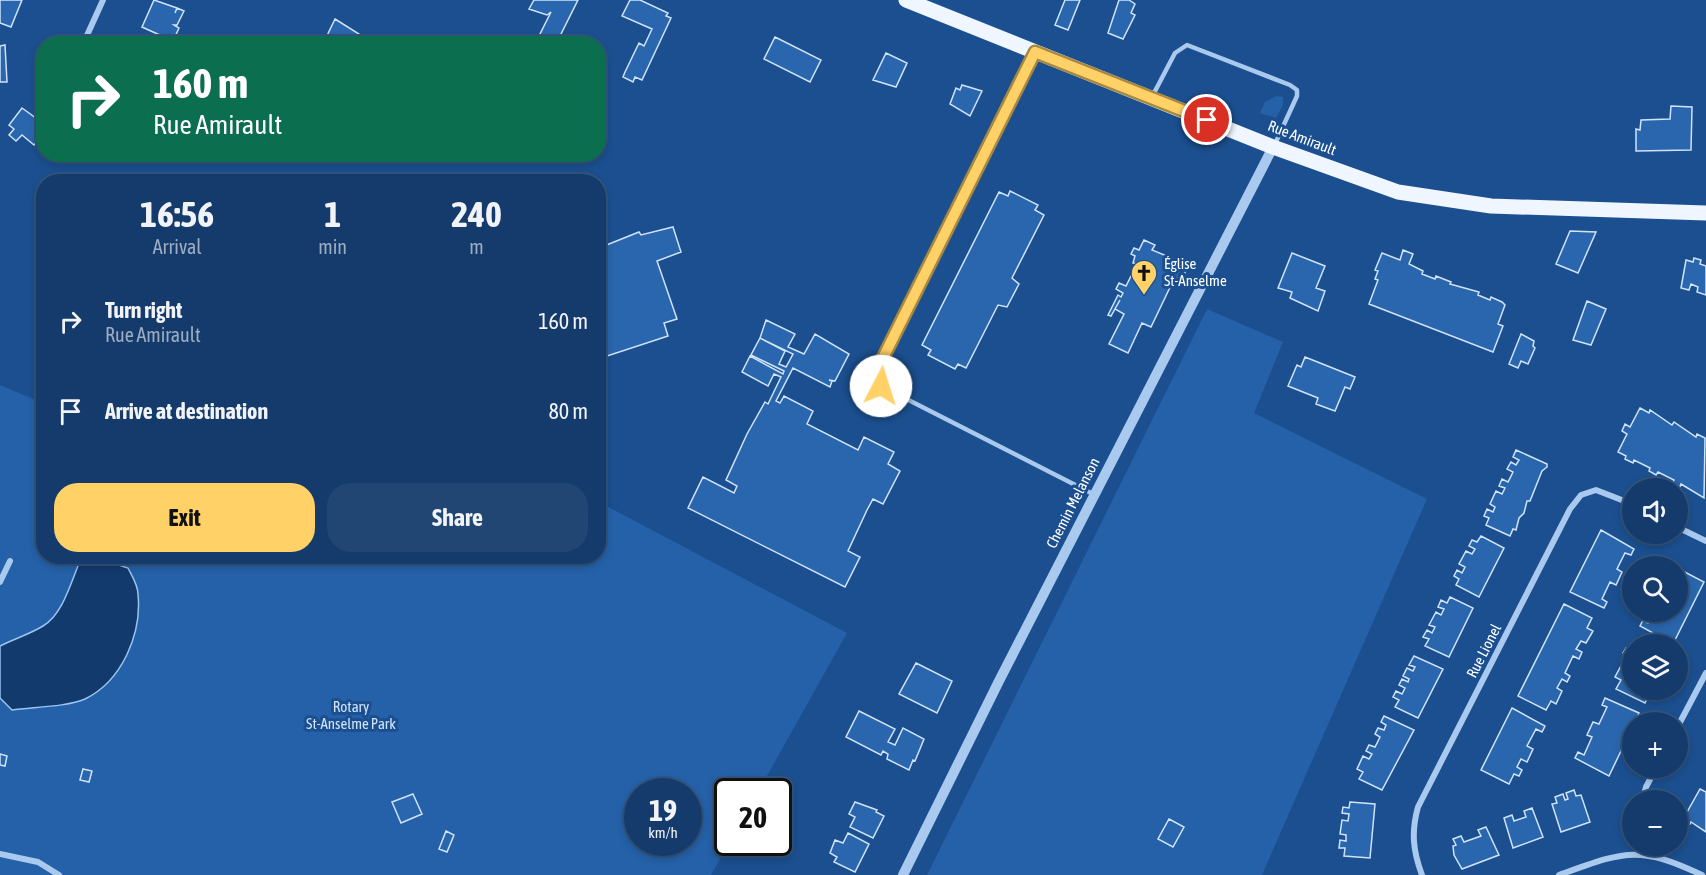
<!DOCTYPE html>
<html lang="en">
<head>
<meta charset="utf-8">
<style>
	:root { --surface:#143b6b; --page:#214673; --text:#f1f3f6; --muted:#9dadc1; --line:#33557e; --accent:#ffd166 }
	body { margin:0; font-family:"Asap Condensed",sans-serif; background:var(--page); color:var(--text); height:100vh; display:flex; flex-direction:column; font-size:22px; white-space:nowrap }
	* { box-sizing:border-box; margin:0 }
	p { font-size:20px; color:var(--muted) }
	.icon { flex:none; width:33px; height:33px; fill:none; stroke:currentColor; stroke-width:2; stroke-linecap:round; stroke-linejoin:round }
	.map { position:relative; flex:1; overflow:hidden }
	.drawer { position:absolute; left:36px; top:174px; width:570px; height:390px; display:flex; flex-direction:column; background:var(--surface); border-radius:24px; box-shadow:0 3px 9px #0003,0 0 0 2px var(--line) }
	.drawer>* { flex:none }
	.banner { position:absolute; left:36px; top:36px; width:570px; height:126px; border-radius:24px; box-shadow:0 3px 9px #0003,0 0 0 2px var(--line); background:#0b6e4f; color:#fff; overflow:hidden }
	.tools { position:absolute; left:1622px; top:478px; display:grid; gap:12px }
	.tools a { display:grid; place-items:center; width:66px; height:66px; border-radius:50%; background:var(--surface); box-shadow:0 3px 9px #0003,0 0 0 2px var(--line); font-size:30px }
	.speed { position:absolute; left:624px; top:778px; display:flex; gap:12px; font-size:30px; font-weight:700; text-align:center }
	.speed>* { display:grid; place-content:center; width:78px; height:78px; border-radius:50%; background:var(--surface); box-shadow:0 3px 9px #0003,0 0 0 2px var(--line); line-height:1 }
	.speed small { font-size:15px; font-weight:400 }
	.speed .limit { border:3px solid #111; border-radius:9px; background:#fff; color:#111 }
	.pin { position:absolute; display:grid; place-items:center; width:51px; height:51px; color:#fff; margin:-26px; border:3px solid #fff; border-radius:50%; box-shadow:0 2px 6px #0007 }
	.me { position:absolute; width:66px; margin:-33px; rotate:5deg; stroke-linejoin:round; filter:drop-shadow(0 0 4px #0008) }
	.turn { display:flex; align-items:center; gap:21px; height:126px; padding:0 18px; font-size:27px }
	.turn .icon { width:78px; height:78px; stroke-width:2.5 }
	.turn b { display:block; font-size:42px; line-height:51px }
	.eta { display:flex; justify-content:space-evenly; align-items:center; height:102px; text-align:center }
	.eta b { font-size:36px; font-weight:700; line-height:42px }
	.primary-button { display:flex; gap:12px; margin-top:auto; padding:12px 18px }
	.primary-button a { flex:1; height:69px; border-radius:24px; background:var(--accent); color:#111; font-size:24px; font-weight:700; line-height:69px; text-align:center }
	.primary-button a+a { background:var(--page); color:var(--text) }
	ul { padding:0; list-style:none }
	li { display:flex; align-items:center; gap:18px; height:90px; padding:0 18px }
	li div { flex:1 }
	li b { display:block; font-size:22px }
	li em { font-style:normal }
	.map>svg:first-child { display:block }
</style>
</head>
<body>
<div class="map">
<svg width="1706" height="875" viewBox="0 0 1706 875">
	<rect width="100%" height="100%" fill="#1b4f8f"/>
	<!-- green -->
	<path fill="#2461a8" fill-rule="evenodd" d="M1276 96 1283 97V105L1276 118 1260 113 1265 102Z
		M1207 309 1283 342 1254 413 1427 499 1262 875H927Z
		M0 385 43 403 44 556H598L599 502 847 633 758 792H728L729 843 711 875H0ZM638 792H688V843H638Z"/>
	<!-- water -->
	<path fill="#123a6d" stroke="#9cc4f0" stroke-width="1.5" d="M100 559 128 568C132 576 138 585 138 594 142 634 122 681 85 699 67 707 32 707 12 710L0 698V646C14 639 30 634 43 626 63 614 71 582 80 561Z"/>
	<!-- building -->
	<path fill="#2a66ad" stroke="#cfe3fa" stroke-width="1.5" d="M0 0H22L11 27 0 23Z
		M154 0 177 8 175 13 177 8 184 11 177 25H174L179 28 173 41 142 27Z
		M534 0H578L556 44 539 36 551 12 547 15 529 9Z
		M630 0H640L668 13 666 16 671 18 642 80 635 77 633 82 623 77 625 72 639 43 644 46 652 29 622 16Z
		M1065 0H1080L1068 30 1055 25Z
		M1119 0H1129L1135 4 1131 13 1135 15 1123 39 1108 33Z
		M335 19 359 34 355 44H334L325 40Z
		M775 37 821 60 810 82 764 59Z
		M5 45 7 82H0V46Z
		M886 53 907 63 896 87 873 80Z
		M962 85 982 91 970 116 950 104 956 88 960 90Z
		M1671 106 1692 107 1691 150 1636 151V129L1640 130 1641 120 1670 119Z
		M22 108 44 124V133L34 145 22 135 16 141 9 135 14 129 9 125Z
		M1010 191 1038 205 1035 210 1044 215 1012 278 1019 284 1007 307 998 305 966 368 958 364 955 369 928 355 931 350 922 345 999 192 1008 196Z
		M673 227 681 252 657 261 677 319 664 323 668 336 598 359V245L603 244 604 246 639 232 641 235Z
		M1570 231 1596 232 1578 273 1556 264Z
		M1144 240 1155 245 1152 250 1174 259 1173 261 1175 262 1178 257 1189 262 1182 280 1175 277 1151 327 1142 323 1128 353 1109 344 1124 314 1115 309 1120 300 1111 316 1108 315 1118 295 1121 297 1123 293 1116 289 1119 283 1126 286 1137 264 1133 263 1135 256 1131 254 1134 248 1139 250Z
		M1403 250 1413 254 1409 264 1423 271 1422 274 1435 279 1436 276 1451 282 1450 284 1479 292 1478 295 1490 300 1491 297 1502 302 1505 305 1498 324 1503 326 1493 352 1369 304 1378 280 1375 279 1378 271 1375 270 1382 253 1400 260Z
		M1292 253 1325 266 1316 288 1325 291 1318 311 1290 298 1292 292 1278 288Z
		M1694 258 1701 260 1700 264 1706 266V295L1697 292 1698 287 1691 284 1689 290 1681 288 1686 260 1693 262Z
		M1587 301 1606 309 1591 345 1573 340Z
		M766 320 795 334 788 347 795 350 804 354 815 334 849 354 835 381 829 380 832 381 830 387 793 368 776 401 780 403 784 396 813 411 807 424 858 450 864 437 894 452 888 464 900 471 883 504 873 499 867 510 848 551 860 557 845 587 688 508 703 477 734 493 737 486 726 480 747 434 765 402 768 404 781 377 774 374 768 386 742 372 750 356 783 374 784 371 751 355 760 338 785 351 779 364 786 367 793 354 760 338Z
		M1521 334 1534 341 1533 346 1535 348 1528 364 1521 361 1518 368 1509 364Z
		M1305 357 1355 377 1350 389 1345 387 1335 411 1316 404 1318 398 1288 386 1297 365 1301 367Z
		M1640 408 1649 413 1650 410 1672 425 1674 422 1696 437 1697 434 1705 438 1704 498 1681 484 1680 487 1672 483 1674 480 1658 472 1656 475 1649 471 1650 468 1634 460 1633 463 1625 459 1626 456 1618 452 1627 434 1622 431 1625 424 1630 427Z
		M1516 450 1547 464V467L1542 471 1530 501H1527L1524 513 1519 518 1516 530 1513 529 1510 536 1486 525 1489 518 1484 516 1487 509 1493 512 1495 507 1490 504 1496 491 1502 494 1505 488 1499 486 1502 479 1508 482 1513 472 1507 469 1511 462 1516 465 1519 460 1513 457Z
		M1601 530 1634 549 1631 555 1625 553 1617 569 1622 572 1616 585 1610 582 1602 599 1607 602 1604 608 1570 592Z
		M1481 536 1504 548 1479 597 1456 585 1459 579 1454 576 1457 570 1462 573 1465 567 1459 564 1466 551 1472 554 1475 549 1469 546 1472 540 1477 542Z
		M1677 568 1704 582 1673 644 1640 626 1643 620 1648 623 1654 612H1677Z
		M1450 597 1473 608 1449 657 1425 646 1429 639 1423 637 1427 630 1432 633 1435 627 1429 625 1436 612 1441 615 1444 609 1438 607 1441 600 1447 603Z
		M1564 604 1592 618 1587 628 1593 631 1586 643 1581 641 1576 649 1582 652 1579 659 1573 656 1565 673 1570 676 1567 682 1562 679 1557 688 1562 691 1556 704 1551 701 1546 710 1518 696Z
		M1626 648 1632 649V690H1651L1645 703 1616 689 1621 680 1615 677 1622 664 1627 667 1631 659 1623 653Z
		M1414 656 1443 669 1418 718 1395 707 1399 700 1393 697 1396 691 1402 694 1405 688 1399 685 1402 679 1408 682 1409 679 1403 676 1407 668 1413 671 1415 667 1409 665Z
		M916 663 952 681 937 713 899 694Z
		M1605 698 1639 713 1635 723H1632V728L1609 776 1575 758 1578 752 1584 755 1592 737 1587 735 1593 722 1599 724 1607 707 1602 705Z
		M1512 708 1545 726 1542 732 1536 729 1527 746 1533 749 1527 762 1521 759 1517 767 1522 770 1519 776 1514 774 1509 784 1481 770Z
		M859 711 895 729 888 742 895 745 903 728 924 739 915 761 913 760 909 770 887 759 888 754 883 751 881 755 846 737Z
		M1384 716 1414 730 1382 790 1359 779 1363 772 1357 769 1363 756 1369 759 1372 754 1366 751 1369 745 1375 747 1380 737 1375 734 1378 728 1384 730 1386 725 1381 722Z
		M0 754 7 756 5 766 0 765Z
		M83 769 92 771 89 782 80 780Z
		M1700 789 1706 792V832L1691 822 1690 824 1682 821Z
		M1574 790 1576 796 1581 795 1590 822 1561 832 1552 804 1557 803 1555 797 1563 794 1565 800 1568 799 1566 793Z
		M413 794 422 814 401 823 392 802Z
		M855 802 877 810 876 812 884 816 873 838 850 827 855 817 849 814Z
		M1350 802 1375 804 1370 858 1344 856 1345 848H1339L1340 840 1346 841V835L1340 834 1342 820 1348 821 1349 814 1342 813 1343 807 1349 808Z
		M1532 808 1543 837 1513 848 1504 818 1512 815 1514 821 1526 817 1524 811Z
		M1169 819 1184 827 1173 847 1158 839Z
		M1486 827 1499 855 1462 869 1454 855 1453 846 1456 845 1453 839 1461 836 1464 842 1481 836 1478 830Z
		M446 831 454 835 447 852 439 849Z
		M848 833 869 844 855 872 834 862 837 857 830 853 835 840 843 843Z"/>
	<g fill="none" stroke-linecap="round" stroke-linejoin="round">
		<!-- service -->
		<path stroke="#a9c9ee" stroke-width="4.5" d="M1034 54 879 366 881 386 1093 494
			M1153 95 1175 53 1187 45 1290 85 1297 90V96L1275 144"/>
		<!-- minor -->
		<path stroke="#a9c9ee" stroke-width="6" d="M84 42 103 0
			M1677 527 1706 541
			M0 582 10 561
			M1677 728 1706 673
			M1642 801 1646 787 1656 768
			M0 854 38 862 59 875
			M1422 875C1413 851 1411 832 1418 807L1570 509 1581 495 1596 490 1632 504
			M1559 875C1624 852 1637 844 1702 875"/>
		<!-- tertiary -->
		<path stroke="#a9c9ee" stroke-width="10" d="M903 875 999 681 1273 147"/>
		<!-- primary -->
		<path stroke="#f0f6ff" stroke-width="15" d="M906 0 1273 147 1398 192 1491 206 1706 213"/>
	</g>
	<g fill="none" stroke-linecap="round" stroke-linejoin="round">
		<!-- route casing -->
		<g stroke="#a68842" stroke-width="15">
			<path id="route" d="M881 386 879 366 1035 52 1207 120"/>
		</g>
		<!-- route -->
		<use href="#route" stroke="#ffd166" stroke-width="10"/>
	</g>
	<!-- icons -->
	<defs>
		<g id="church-pin" transform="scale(1.35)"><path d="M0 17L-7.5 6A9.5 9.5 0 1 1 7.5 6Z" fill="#ffd166" stroke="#1b4f8f"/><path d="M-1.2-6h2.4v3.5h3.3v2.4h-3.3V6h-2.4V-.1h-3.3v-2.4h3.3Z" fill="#111"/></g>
	</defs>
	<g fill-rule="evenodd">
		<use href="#church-pin" x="1144" y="273"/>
	</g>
	<g text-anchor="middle" stroke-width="6" stroke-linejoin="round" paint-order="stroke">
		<!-- street labels -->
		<g font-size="15" fill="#fff" stroke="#1b4f8f">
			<text transform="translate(1302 138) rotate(21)" y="5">Rue Amirault</text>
			<text transform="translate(1073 503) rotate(-63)" y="5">Chemin Melanson</text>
			<text transform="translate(1484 651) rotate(-63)" y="5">Rue Lionel</text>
		</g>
		<!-- poi labels -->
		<g font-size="15" fill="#fff" stroke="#1b4f8f" text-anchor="start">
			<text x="1164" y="269">Église<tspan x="1164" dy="17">St-Anselme</tspan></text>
		</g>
		<!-- park labels -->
		<g font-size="15" fill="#cfe3fa" stroke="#1b4f8f">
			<text x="351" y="712">Rotary<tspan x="351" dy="17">St-Anselme Park</tspan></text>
		</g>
	</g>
</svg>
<div class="tools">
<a><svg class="icon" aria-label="sound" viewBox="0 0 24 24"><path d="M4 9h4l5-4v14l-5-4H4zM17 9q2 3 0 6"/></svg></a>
<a><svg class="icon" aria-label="search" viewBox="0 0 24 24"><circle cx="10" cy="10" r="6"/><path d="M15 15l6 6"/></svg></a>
<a><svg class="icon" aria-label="layers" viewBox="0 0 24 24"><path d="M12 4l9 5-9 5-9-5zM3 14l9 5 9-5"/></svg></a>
<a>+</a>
<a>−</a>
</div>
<div class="speed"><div>19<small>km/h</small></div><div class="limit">20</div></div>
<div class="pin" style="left:1207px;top:120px;background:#d93025"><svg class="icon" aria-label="arrive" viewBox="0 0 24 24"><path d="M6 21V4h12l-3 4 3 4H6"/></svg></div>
<svg class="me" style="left:881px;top:386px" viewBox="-20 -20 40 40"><circle r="19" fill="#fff"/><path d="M0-13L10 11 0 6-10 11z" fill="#ffd166"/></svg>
<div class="banner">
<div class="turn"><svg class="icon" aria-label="right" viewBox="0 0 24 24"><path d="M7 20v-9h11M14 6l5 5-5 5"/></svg><div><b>160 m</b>Rue Amirault</div></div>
</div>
<section class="drawer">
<div class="eta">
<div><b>16:56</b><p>Arrival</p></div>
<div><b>1</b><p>min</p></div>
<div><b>240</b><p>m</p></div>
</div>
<ul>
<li><svg class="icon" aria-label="right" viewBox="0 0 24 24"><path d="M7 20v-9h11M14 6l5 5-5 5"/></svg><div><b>Turn right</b><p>Rue Amirault</p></div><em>160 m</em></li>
<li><svg class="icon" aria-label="arrive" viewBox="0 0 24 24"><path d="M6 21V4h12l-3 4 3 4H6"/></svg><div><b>Arrive at destination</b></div><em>80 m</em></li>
</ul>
<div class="primary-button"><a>Exit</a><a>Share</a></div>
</section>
</div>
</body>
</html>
